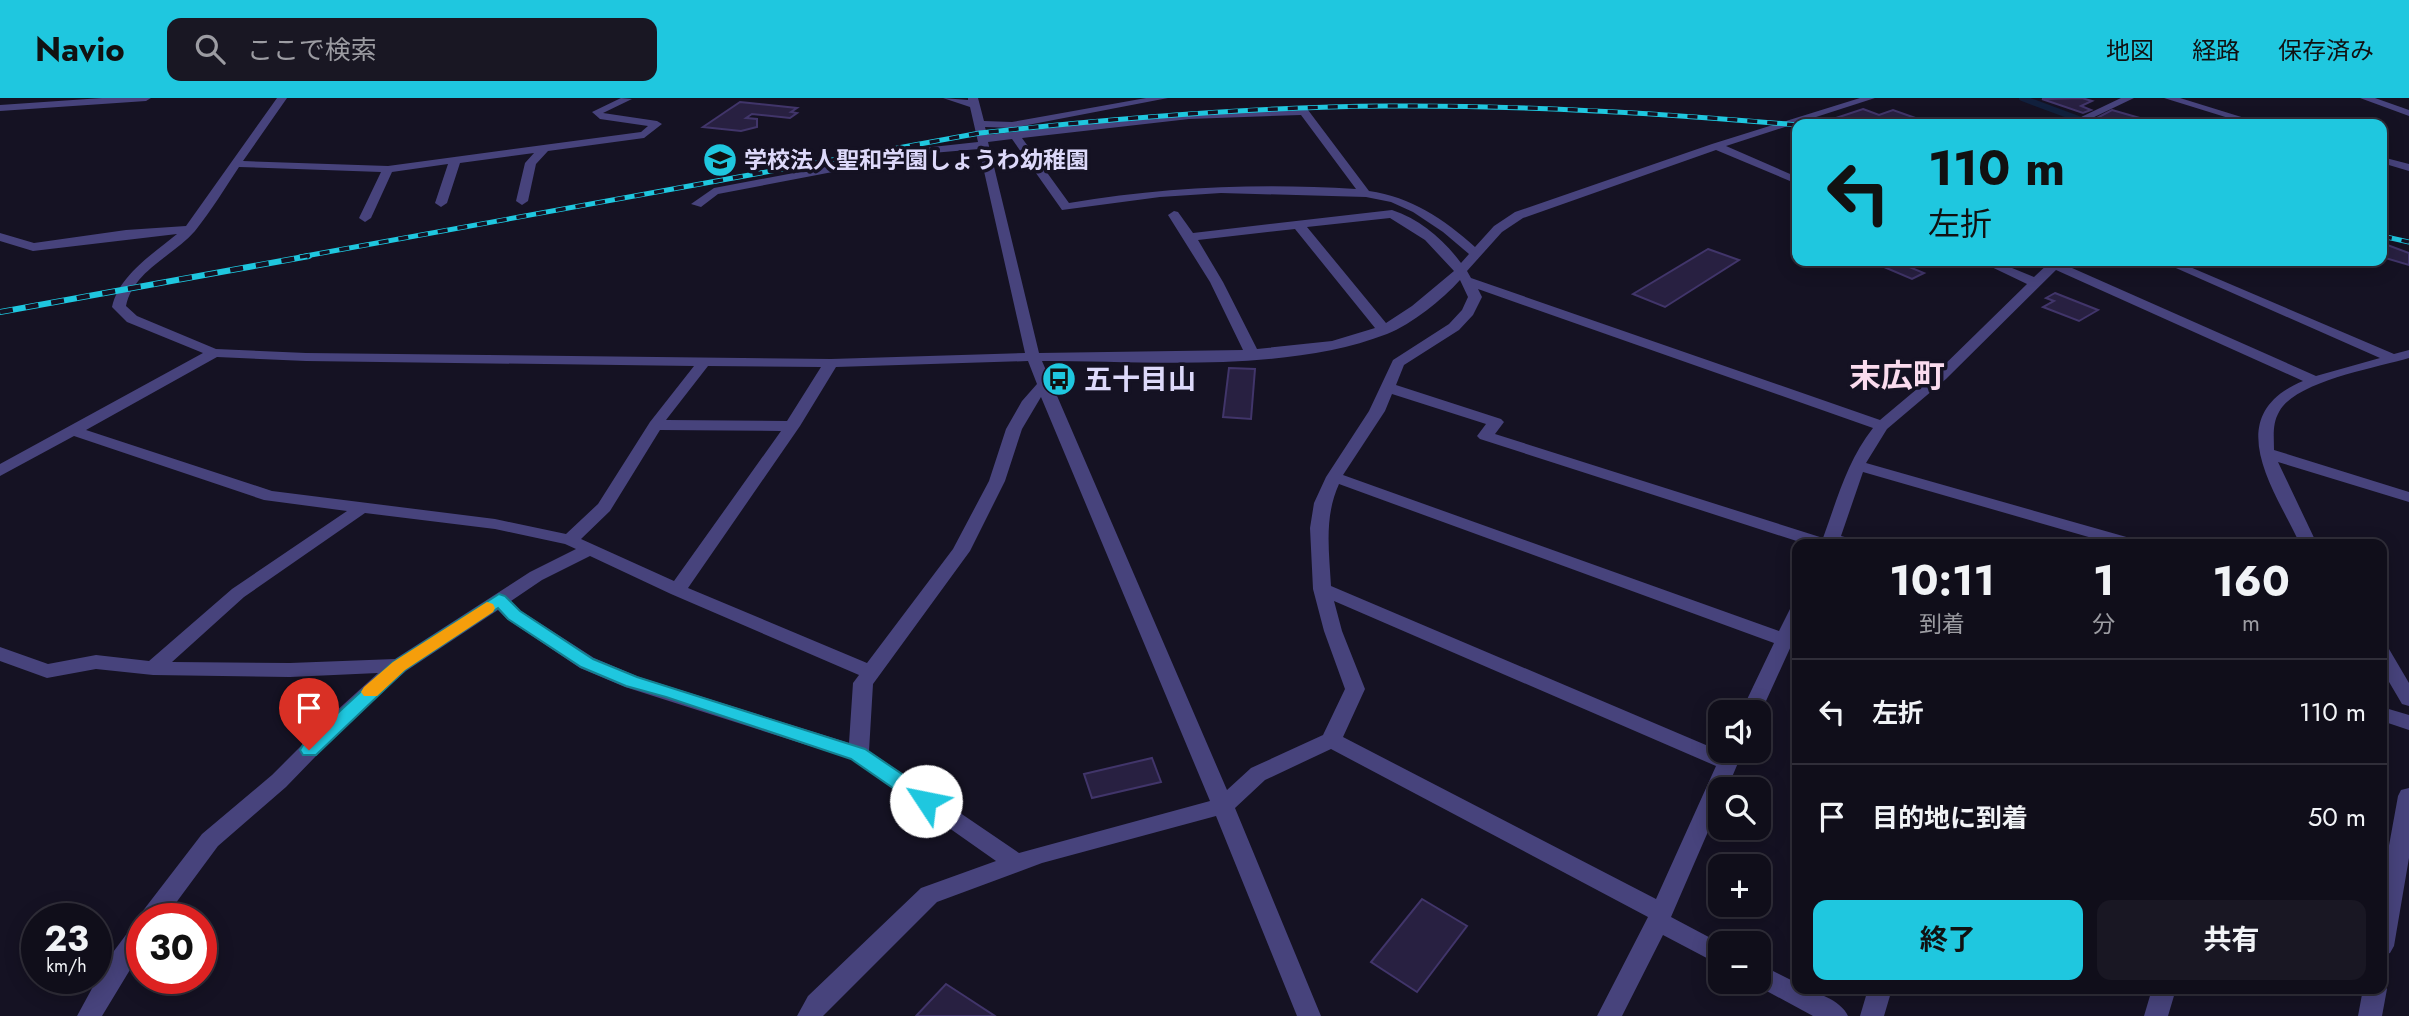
<!DOCTYPE html>
<html lang="ja">
<head>
<meta charset="utf-8">
<style>
	:root { --surface:#100e1a; --page:#191723; --text:#f1f3f6; --muted:#9c9ca2; --line:#302e39; --accent:#1fc7df }
	body { margin:0; font-family:Jost,"Noto Sans JP",sans-serif; background:var(--page); color:var(--text); height:100vh; display:flex; flex-direction:column; font-size:26px; white-space:nowrap }
	* { box-sizing:border-box; margin:0 }
	p { font-size:23px; color:var(--muted) }
	.icon { flex:none; width:38px; height:38px; fill:none; stroke:currentColor; stroke-width:2; stroke-linecap:round; stroke-linejoin:round }
	.map { position:relative; flex:1; overflow:hidden }
	.details { position:absolute; left:1792px; top:441px; width:595px; height:455px; display:flex; flex-direction:column; background:var(--surface); border-radius:14px; box-shadow:0 4px 18px #0003,0 0 0 2px var(--line) }
	.details>* { flex:none }
	.top-card { position:absolute; left:1792px; top:21px; width:595px; height:147px; border-radius:14px; box-shadow:0 4px 18px #0003,0 0 0 2px var(--line); background:#1fc7df; color:#111; overflow:hidden }
	.fabs { position:absolute; left:1708px; top:602px; display:grid; gap:14px }
	.fabs a { display:grid; place-items:center; width:63px; height:63px; border-radius:14px; background:var(--surface); box-shadow:0 4px 18px #0003,0 0 0 2px var(--line); font-size:35px }
	.speed { position:absolute; left:21px; top:805px; display:flex; gap:14px; font-size:35px; font-weight:700; text-align:center }
	.speed>* { display:grid; place-content:center; width:91px; height:91px; border-radius:50%; background:var(--surface); box-shadow:0 4px 18px #0003,0 0 0 2px var(--line); line-height:1 }
	.speed small { font-size:18px; font-weight:400 }
	.speed .limit { border:10px solid #d22; background:#fff; color:#111 }
	.pin { position:absolute; display:grid; place-items:center; width:60px; height:60px; color:#fff; margin:-72px -30px; border-radius:50% 50% 50% 0; rotate:-45deg; box-shadow:0 0 7px #0007 }
	.pin .icon { rotate:45deg }
	.me { position:absolute; width:77px; margin:-38px; rotate:304deg; stroke-linejoin:round; filter:drop-shadow(0 0 5px #0008) }
	.turn { display:flex; align-items:center; gap:24px; height:147px; padding:0 21px; font-size:32px }
	.turn .icon { width:91px; height:91px; stroke-width:2.5 }
	.turn b { display:block; font-size:49px; line-height:60px }
	.eta { display:flex; justify-content:space-evenly; align-items:center; height:119px; text-align:center }
	.eta b { font-size:42px; font-weight:700; line-height:49px }
	.cta { display:flex; gap:14px; margin-top:auto; padding:14px 21px }
	.cta a { flex:1; height:80px; border-radius:14px; background:var(--accent); color:#111; font-size:28px; font-weight:700; line-height:80px; text-align:center }
	.cta a+a { background:var(--page); color:var(--text) }
	ul { padding:0; list-style:none }
	li { display:flex; align-items:center; gap:21px; height:105px; padding:0 21px; border-top:2px solid var(--line) }
	li div { flex:1 }
	li b { display:block; font-size:26px }
	li em { font-style:normal }
	header { display:flex; align-items:center; gap:42px; box-sizing:border-box; height:98px; padding:0 35px; background:var(--accent); color:#111 }
	header strong { font-size:33px }
	nav { display:flex; gap:38px; margin-inline-start:auto; font-size:24px }
	.search { width:490px; height:63px; background:var(--page); display:flex; align-items:center; gap:18px; box-sizing:border-box; padding:0 24px; border-radius:14px; color:var(--muted); font-size:26px }
	.map>svg:first-child { display:block }
</style>
</head>
<body>
<header>
<strong>Navio</strong>
<div class="search"><svg class="icon" aria-label="search" viewBox="0 0 24 24"><circle cx="10" cy="10" r="6"/><path d="M15 15l6 6"/></svg>ここで検索</div>
<nav><a>地図</a><a>経路</a><a>保存済み</a></nav>
</header>
<div class="map">
<svg width="2409" height="918" viewBox="0 0 2409 918">
	<rect width="100%" height="100%" fill="#151223"/>
	<g fill="none" stroke-linecap="round" stroke-linejoin="round">
		<!-- stream -->
		<path stroke="#11203d" stroke-width="6" d="M2022 0 2092 26"/>
	</g>
	<!-- building -->
	<path fill="#282041" stroke="#41356a" stroke-width="2" d="M2082 0 2092 3 2081 8 2091 12 2083 15 2042 1Z
		M740 4 797 10 791 14 797 15 790 20 752 16 746 20 757 21V29L741 33 703 29Z
		M1863 11 1879 17 1893 12 1921 22 1920 26H1863L1839 19Z
		M2112 12 2140 20 2129 26H2109L2093 22Z
		M2382 145 2409 155V167L2382 159Z
		M1708 151 1739 162 1665 209 1633 196Z
		M1870 163H1895L1924 175 1912 181Z
		M2055 195 2098 212 2079 223 2043 209 2054 203 2046 200Z
		M1229 270 1255 271 1251 321 1223 319Z
		M1152 660 1161 684 1092 700 1084 676Z
		M1422 801 1467 828 1417 894 1371 864Z
		M946 886 995 918H916Z"/>
	<g fill="none" stroke-linecap="round" stroke-linejoin="round">
		<!-- minor -->
		<path fill="#47437c" fill-rule="evenodd" d="M102 0H151L146 3 0 13V7Z
			M277 0H287L243 63 388 68 641 34 648 28 600 21 592 14 621 0 632 1 603 15 657 23 662 26 644 40 548 53 536 66 528 103 522 107 516 103 525 65 534 55 460 65 447 105 441 109 435 105 448 66 392 74 371 120 365 124 359 120 381 74 239 69C225 90 211 113 195 133 173 158 133 173 126 208L137 218 216 251 306 255 831 261 1025 255 979 51 932 55 718 96 701 109 691 106 714 90 932 49 978 44 970 9 943 0 968 2V0H978L984 23 1012 24 1146 0H1168L1012 30 985 29 987 37 1189 15 1308 12 1369 93C1411 99 1444 121 1475 149L1494 128 1515 114 1712 46 1860 0H1875L1726 48 1797 79V86L1716 52 1523 120 1502 134 1467 173 1471 180 1880 322 1936 275 2027 186 1979 163H1995L2034 179 2051 163H2064L2063 166 2316 278 2380 260 2160 163H2176L2394 256 2409 252V260C2376 270 2295 283 2279 314 2272 326 2274 339 2274 352L2409 394V404L2278 364 2317 446H2300C2273 389 2220 318 2303 283L2056 172 1946 281 1887 331 1866 365 2137 442 2139 446H2113L1863 374 1841 438 1856 442 1858 446H1806L1480 341 1477 338 1486 326 1392 296 1385 313 1343 377 1779 533 1790 511 1797 509V535L1761 614 1759 618V614H1741L1774 545 1339 386C1324 419 1329 452 1331 488L1720 653H1743L1727 691H1720V706L1671 819 1720 845V867L1663 837 1622 918H1597L1648 819 1331 651 1265 682 1235 710 1321 918H1297L1216 718 1042 765 937 804 823 918H797L808 898 921 790 996 763 851 661 625 589 580 570 507 521 498 512 406 573 347 626 286 689 218 748 164 821H142V852L102 918H77L108 861 134 826 140 824 142 814 202 736 272 677 333 616 378 575 290 579 153 577 96 571 47 580 0 563V549L48 566 96 557 149 563 232 491 347 413 264 402 74 338 0 378V366L203 255 127 224 112 209C119 177 153 156 177 136L33 153 0 143V135L34 145 126 132 186 128ZM1301 17 1356 91C1259 85 1164 89 1069 105L1022 40 1189 21ZM1012 41 1062 112 1160 99 1221 95 1366 99 1391 104 1413 114 1443 134 1469 156 1461 165C1444 142 1420 121 1392 112L1193 135 1178 114 1174 113 1168 117 1210 184 1243 252 1039 255 988 44ZM1390 120 1425 142 1454 173 1412 208 1386 225 1307 129ZM1295 131 1375 230 1332 243 1257 251 1223 184 1198 142ZM1460 182 1468 199 1462 212 1449 226 1393 262 1369 313 1326 379 1314 405 1310 430 1313 491 1324 533 1345 591 1323 637 1251 670 1227 692 1042 263C1149 263 1286 275 1387 236 1412 226 1442 202 1460 182ZM1478 191 1873 330C1847 363 1837 402 1823 440L1495 336 1504 324 1501 321 1396 287 1404 267 1459 232 1473 217 1482 199ZM217 259 306 263 694 268 650 324 598 406 566 436 495 421 272 393 86 332ZM1028 263 1037 286 1022 303 1006 331 989 383 953 451 867 565 688 490 800 328 836 269ZM708 268 821 269 787 323 666 322ZM1041 299 1210 703 1019 755 869 653 873 586 970 453 1005 383 1022 331ZM660 332 781 333 674 483 581 441 610 413ZM365 415 495 431 565 446 576 451 530 474 395 561 290 565 172 564 244 499ZM590 458 671 496 859 577 853 585 849 645 639 579 594 560 521 513 511 503 542 482ZM1334 503 1716 668 1656 801 1343 639 1365 591 1342 533Z
			M2121 0H2134L2088 22 2079 20Z
			M2164 0H2180L2264 26H2248Z
			M2360 0H2375L2409 12V18Z
			M2382 59 2409 66V73L2382 65Z
			M2382 550 2389 551 2409 585V608L2402 606 2382 572Z
			M2382 609 2409 617V632L2382 623Z
			M2409 690V760L2394 848 2390 855 2382 858V786L2398 698 2401 692Z
			M1759 866 1797 885V891C1813 891 1842 903 1848 918H1813L1750 884H1759Z
			M2382 883 2387 891 2382 918H2358L2363 891H2382Z
			M1868 891H1892L1884 918H1860Z
			M2152 891H2176L2168 918H2144Z"/>
		<!-- rail-far1 casing -->
		<g stroke="#1fc7df" stroke-width="5">
			<path id="rail-far1" d="M2382 138 2409 144
				M300 159 980 35C1116 20 1252 9 1388 8 1525 7 1661 15 1797 27"/>
		</g>
		<!-- rail casing -->
		<g stroke="#1fc7df" stroke-width="6">
			<path id="rail" d="M0 214 309 158"/>
		</g>
		<!-- rail-far1 -->
		<use href="#rail-far1" stroke="#151223" stroke-width="3.5" stroke-dasharray="10" stroke-linecap="butt"/>
		<!-- rail -->
		<use href="#rail" stroke="#151223" stroke-width="4.5" stroke-dasharray="13" stroke-linecap="butt"/>
	</g>
	<!-- route -->
	<path fill="#1fc7df" stroke="#148191" stroke-width="2" d="M499 496 505 498 520 513 593 561 637 579 865 651 933 697 936 703 933 708 926 710 919 708 851 661 666 599 626 588 581 569 508 521 498 510 405 572 316 657H303L300 652 303 647 393 564Z"/>
	<!-- slow -->
	<path fill="#f59e0b" d="M487 504 493 506 495 510 493 514 405 572 377 598H364L361 594 364 589 393 564Z"/>
	<!-- icons -->
	<defs>
		<g id="school-disc" transform="scale(1.75)"><circle r="9.5" fill="#1fc7df" stroke="#151223"/><path d="M0-5L7-2L0 1L-7-2ZM-4 1L0 2.5L4 1V4Q0 6-4 4Z" fill="#111"/></g>
		<g id="bus-disc" transform="scale(1.75)"><circle r="9.5" fill="#1fc7df" stroke="#151223"/><path d="M-5-6H5V4H4V6H2V4H-2V6H-4V4H-5ZM-3.5-4V0h7V-4ZM-3.5 1.2v1.5H-2V1.2ZM2 1.2v1.5H3.5V1.2Z" fill="#111"/></g>
	</defs>
	<g fill-rule="evenodd">
		<use href="#school-disc" x="720" y="62"/>
		<use href="#bus-disc" x="1059" y="281"/>
	</g>
	<g text-anchor="middle" stroke-width="7" stroke-linejoin="round" paint-order="stroke">
		<!-- far-poi labels -->
		<g font-size="23" font-weight="bold" fill="#ddd9fa" stroke="#151223" text-anchor="start">
			<text x="744" y="70">学校法人聖和学園しょうわ幼稚園</text>
		</g>
		<!-- poi labels -->
		<g font-size="28" font-weight="bold" fill="#ddd9fa" stroke="#151223" text-anchor="start">
			<text x="1084" y="291">五十目山</text>
		</g>
		<!-- quarter labels -->
		<g font-size="32" font-weight="bold" fill="#fadbee" stroke="#151223">
			<text x="1897" y="289">末広町</text>
		</g>
	</g>
</svg>
<div class="fabs">
<a><svg class="icon" aria-label="sound" viewBox="0 0 24 24"><path d="M4 9h4l5-4v14l-5-4H4zM17 9q2 3 0 6"/></svg></a>
<a><svg class="icon" aria-label="search" viewBox="0 0 24 24"><circle cx="10" cy="10" r="6"/><path d="M15 15l6 6"/></svg></a>
<a>+</a>
<a>−</a>
</div>
<div class="speed"><div>23<small>km/h</small></div><div class="limit">30</div></div>
<div class="pin" style="left:309px;top:652px;background:#d93025"><svg class="icon" aria-label="arrive" viewBox="0 0 24 24"><path d="M6 21V4h12l-3 4 3 4H6"/></svg></div>
<svg class="me" style="left:926px;top:703px" viewBox="-20 -20 40 40"><circle r="19" fill="#fff"/><path d="M0-13L10 11 0 6-10 11z" fill="#1fc7df"/></svg>
<div class="top-card">
<div class="turn"><svg class="icon" aria-label="left" viewBox="0 0 24 24"><path d="M17 20v-9H6M10 6l-5 5 5 5"/></svg><div><b>110 m</b>左折</div></div>
</div>
<section class="details">
<div class="eta">
<div><b>10:11</b><p>到着</p></div>
<div><b>1</b><p>分</p></div>
<div><b>160</b><p>m</p></div>
</div>
<ul>
<li><svg class="icon" aria-label="left" viewBox="0 0 24 24"><path d="M17 20v-9H6M10 6l-5 5 5 5"/></svg><div><b>左折</b></div><em>110 m</em></li>
<li><svg class="icon" aria-label="arrive" viewBox="0 0 24 24"><path d="M6 21V4h12l-3 4 3 4H6"/></svg><div><b>目的地に到着</b></div><em>50 m</em></li>
</ul>
<div class="cta"><a>終了</a><a>共有</a></div>
</section>
</div>
</body>
</html>
